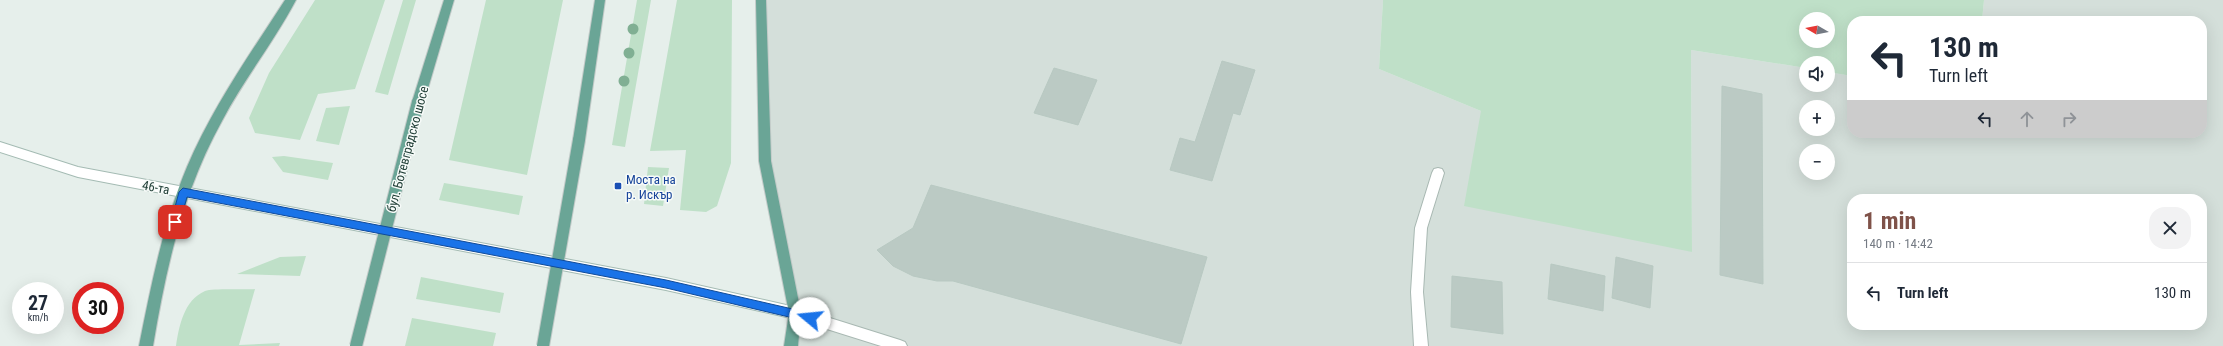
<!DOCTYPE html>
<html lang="en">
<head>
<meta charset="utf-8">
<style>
	:root { --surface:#fff; --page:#f2f2f3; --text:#1f2937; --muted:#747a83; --line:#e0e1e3; --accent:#7f5249 }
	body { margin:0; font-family:"Roboto Condensed",sans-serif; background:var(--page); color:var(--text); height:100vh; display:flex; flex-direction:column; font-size:15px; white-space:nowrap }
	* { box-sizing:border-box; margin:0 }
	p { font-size:13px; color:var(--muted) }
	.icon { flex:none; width:22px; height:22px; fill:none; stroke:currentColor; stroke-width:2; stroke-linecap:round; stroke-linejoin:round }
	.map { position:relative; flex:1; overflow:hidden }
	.details { position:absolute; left:1847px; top:194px; width:360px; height:136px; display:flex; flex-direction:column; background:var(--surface); border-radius:16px; box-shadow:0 4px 16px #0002 }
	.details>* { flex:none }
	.top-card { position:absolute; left:1847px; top:16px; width:360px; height:122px; border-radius:16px; box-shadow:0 4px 16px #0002; background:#fff; color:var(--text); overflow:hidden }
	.needle { width:26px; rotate:279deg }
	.controls { position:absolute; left:1799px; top:12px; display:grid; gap:8px }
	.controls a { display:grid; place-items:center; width:36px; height:36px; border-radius:50%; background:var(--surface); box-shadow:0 4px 16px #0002; font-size:20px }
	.speed { position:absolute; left:12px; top:282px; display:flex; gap:8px; font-size:20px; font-weight:700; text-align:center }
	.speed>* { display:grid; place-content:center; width:52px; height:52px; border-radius:50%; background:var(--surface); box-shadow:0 4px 16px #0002; line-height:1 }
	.speed small { font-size:10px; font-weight:400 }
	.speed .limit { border:6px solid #d22; background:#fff; color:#111 }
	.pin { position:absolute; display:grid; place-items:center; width:34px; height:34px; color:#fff; margin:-17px; border-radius:8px; box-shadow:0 2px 6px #0006 }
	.me { position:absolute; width:44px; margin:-22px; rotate:287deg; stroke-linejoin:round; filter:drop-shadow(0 0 3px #0008) }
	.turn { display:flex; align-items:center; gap:14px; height:84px; padding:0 16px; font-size:18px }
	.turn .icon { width:52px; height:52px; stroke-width:2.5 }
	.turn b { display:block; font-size:28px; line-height:34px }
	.lanes { display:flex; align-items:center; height:38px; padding:0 16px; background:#0003; justify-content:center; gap:20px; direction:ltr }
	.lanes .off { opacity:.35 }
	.round { display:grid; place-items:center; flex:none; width:42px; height:42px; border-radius:16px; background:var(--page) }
	.head { display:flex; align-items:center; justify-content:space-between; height:68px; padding:0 16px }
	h1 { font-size:24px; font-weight:700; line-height:30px; color:var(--accent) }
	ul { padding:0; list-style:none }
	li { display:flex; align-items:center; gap:12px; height:60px; padding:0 16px; border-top:1px solid var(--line) }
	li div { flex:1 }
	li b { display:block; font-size:15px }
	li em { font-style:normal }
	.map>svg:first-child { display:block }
</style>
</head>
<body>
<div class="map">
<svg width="2223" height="346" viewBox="0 0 2223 346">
	<rect width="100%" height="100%" fill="#e6efeb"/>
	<!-- built -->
	<path fill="#d4dfda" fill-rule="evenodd" d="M761 0H1383L1379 69 1481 111 1692 252 1691 50 1806 68V85H1828V72L1852 76V133H2202V21H1982L1984 0H2223V346H791L795 313 765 161ZM1806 107H1828V129H1806ZM1806 151H1828V173H1806ZM1852 199H2202V325H1852Z"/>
	<!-- green -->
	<path fill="#bfe0c8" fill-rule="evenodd" d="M315 0H385L355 89 318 94 300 140 255 133 249 118 269 73Z
		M403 0H416L388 95 375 92Z
		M486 0H563L527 175 449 160Z
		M637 0H651L625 147 612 145Z
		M677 0H732L731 163 717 206 706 212 680 210 686 150 650 151Z
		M1383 0H1984L1982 21H1852V76L1828 72V63H1806V68L1691 50 1692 252 1464 206 1481 111 1379 69ZM1806 19H1828V41H1806Z
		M350 106 339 145 316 141 326 108Z
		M284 156 333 163 328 180 283 172 272 157Z
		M648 167 669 168 663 206 644 204Z
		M444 183 523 196 519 215 439 200Z
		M306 256 300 276 237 274 280 257Z
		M421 277 504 293 500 313 416 299Z
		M255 289 239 345 280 343 279 346H176C179 326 184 300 205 291 213 288 245 290 255 289Z
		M412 318 496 333 493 346H405Z"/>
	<!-- building -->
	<path fill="#bbcac4" stroke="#b8c9c2" d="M1222 61 1255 70 1240 115 1233 113 1212 181 1170 170 1180 138 1195 142Z
		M1054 68 1097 80 1078 125 1034 113Z
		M1722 86 1762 94 1763 284 1720 275Z
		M931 185 1207 257 1181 344 953 281H937L913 276 893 266 877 250 913 228Z
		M1616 257 1653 266 1650 308 1612 298Z
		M1551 264 1605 276 1603 311 1548 299Z
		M1452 276 1502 282 1503 334 1451 327Z"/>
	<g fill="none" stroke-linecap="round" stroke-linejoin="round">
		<!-- lane casing -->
		<g stroke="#a8b8b2" stroke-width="2">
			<path id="lane" d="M1438 168 1442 169 1444 173 1427 228 1423 292 1428 346H1414L1411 292 1415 228 1432 173 1434 169Z"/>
		</g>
		<!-- street casing -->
		<g stroke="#a8b8b2" stroke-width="2">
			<path id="street" d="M795 307 900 340 905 342 907 346H881L795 319 790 317 789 313 790 309Z"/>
		</g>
		<!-- secondary casing -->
		<g stroke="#a4bbb3" stroke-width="2">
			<path id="secondary" d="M0 142 78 167 666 278 795 307 800 309 801 313 800 317 795 319 666 290 78 177 0 152Z"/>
		</g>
		<!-- primary casing -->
		<g stroke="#c2cac8" stroke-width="2">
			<path id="primary" d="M285 0H296C274 42 244 79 222 121 183 191 166 268 153 346H139C151 286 163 224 187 167 212 108 250 54 285 0Z
				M444 0H454L424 102 422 105H414L412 102Z
				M595 0H605L585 140 583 144H575L573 140Z
				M756 0H766L771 161 801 313 798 346H784L789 313 759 161Z"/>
		</g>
		<!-- lane -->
		<use href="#lane" fill="#fff" fill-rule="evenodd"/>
		<!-- street -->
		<use href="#street" fill="#fff" fill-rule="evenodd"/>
		<!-- secondary -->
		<use href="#secondary" fill="#fff" fill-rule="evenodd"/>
		<!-- primary -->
		<use href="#primary" fill="#6aa596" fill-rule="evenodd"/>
		<!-- primary-bridge casing -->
		<g stroke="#c2cac8" stroke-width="14" stroke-linecap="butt">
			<path id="primary-bridge" d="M356 346 418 102
				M543 346 579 140"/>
		</g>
		<!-- primary-bridge -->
		<use href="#primary-bridge" stroke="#6aa596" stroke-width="12"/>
	</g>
	<!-- trees -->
	<g fill="#80af93">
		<circle cx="633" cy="29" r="5.5"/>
		<circle cx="629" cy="53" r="5.5"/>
		<circle cx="624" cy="81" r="5.5"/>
	</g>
	<!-- route -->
	<path fill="#1a73e8" stroke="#114b97" d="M183 188 666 280 810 313 815 318 810 322 666 288 187 197 180 222 175 226 171 222 179 192Z"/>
	<!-- markers -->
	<rect fill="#1a4fb4" stroke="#f7fbf9" stroke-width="1.5" x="614" y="182" width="8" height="8" rx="2"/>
	<g text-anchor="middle" stroke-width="3" stroke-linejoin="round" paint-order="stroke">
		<!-- street labels -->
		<g font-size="13" fill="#24423a" stroke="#f7fbf9">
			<text transform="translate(407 149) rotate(-75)" y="5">бул. Ботевградско шосе</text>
			<text transform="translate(156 187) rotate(11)" y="5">46-та</text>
		</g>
		<!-- transit labels -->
		<g font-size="13" fill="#164399" stroke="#f7fbf9" text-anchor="start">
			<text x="626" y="184">Моста на<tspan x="626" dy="15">р. Искър</tspan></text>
		</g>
	</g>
</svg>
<div class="controls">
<a><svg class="needle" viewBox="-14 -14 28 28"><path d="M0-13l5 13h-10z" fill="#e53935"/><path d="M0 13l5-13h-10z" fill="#747a83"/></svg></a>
<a><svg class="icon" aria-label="sound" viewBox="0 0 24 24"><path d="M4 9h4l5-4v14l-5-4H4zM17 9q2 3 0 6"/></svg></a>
<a>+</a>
<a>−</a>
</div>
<div class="speed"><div>27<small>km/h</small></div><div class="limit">30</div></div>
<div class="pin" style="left:175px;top:222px;background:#d93025"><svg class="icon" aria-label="arrive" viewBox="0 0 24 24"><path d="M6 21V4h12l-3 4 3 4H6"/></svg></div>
<svg class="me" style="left:810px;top:318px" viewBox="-20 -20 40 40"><circle r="19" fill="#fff"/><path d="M0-13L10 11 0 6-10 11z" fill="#1a73e8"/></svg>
<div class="top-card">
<div class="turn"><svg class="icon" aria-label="left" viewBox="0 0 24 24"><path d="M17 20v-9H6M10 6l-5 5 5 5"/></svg><div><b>130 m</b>Turn left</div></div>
<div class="lanes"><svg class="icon" aria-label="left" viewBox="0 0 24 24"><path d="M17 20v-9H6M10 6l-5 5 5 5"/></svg><svg class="icon off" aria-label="ahead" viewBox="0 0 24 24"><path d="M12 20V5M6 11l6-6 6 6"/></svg><svg class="icon off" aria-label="right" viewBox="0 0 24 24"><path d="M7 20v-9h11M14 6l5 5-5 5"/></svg></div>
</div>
<section class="details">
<div class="head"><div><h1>1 min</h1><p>140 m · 14:42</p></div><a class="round"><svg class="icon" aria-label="close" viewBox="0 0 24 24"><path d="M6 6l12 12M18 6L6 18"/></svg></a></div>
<ul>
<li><svg class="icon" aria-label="left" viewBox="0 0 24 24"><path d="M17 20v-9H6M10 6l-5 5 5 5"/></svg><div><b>Turn left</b></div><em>130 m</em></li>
</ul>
</section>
</div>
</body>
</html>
